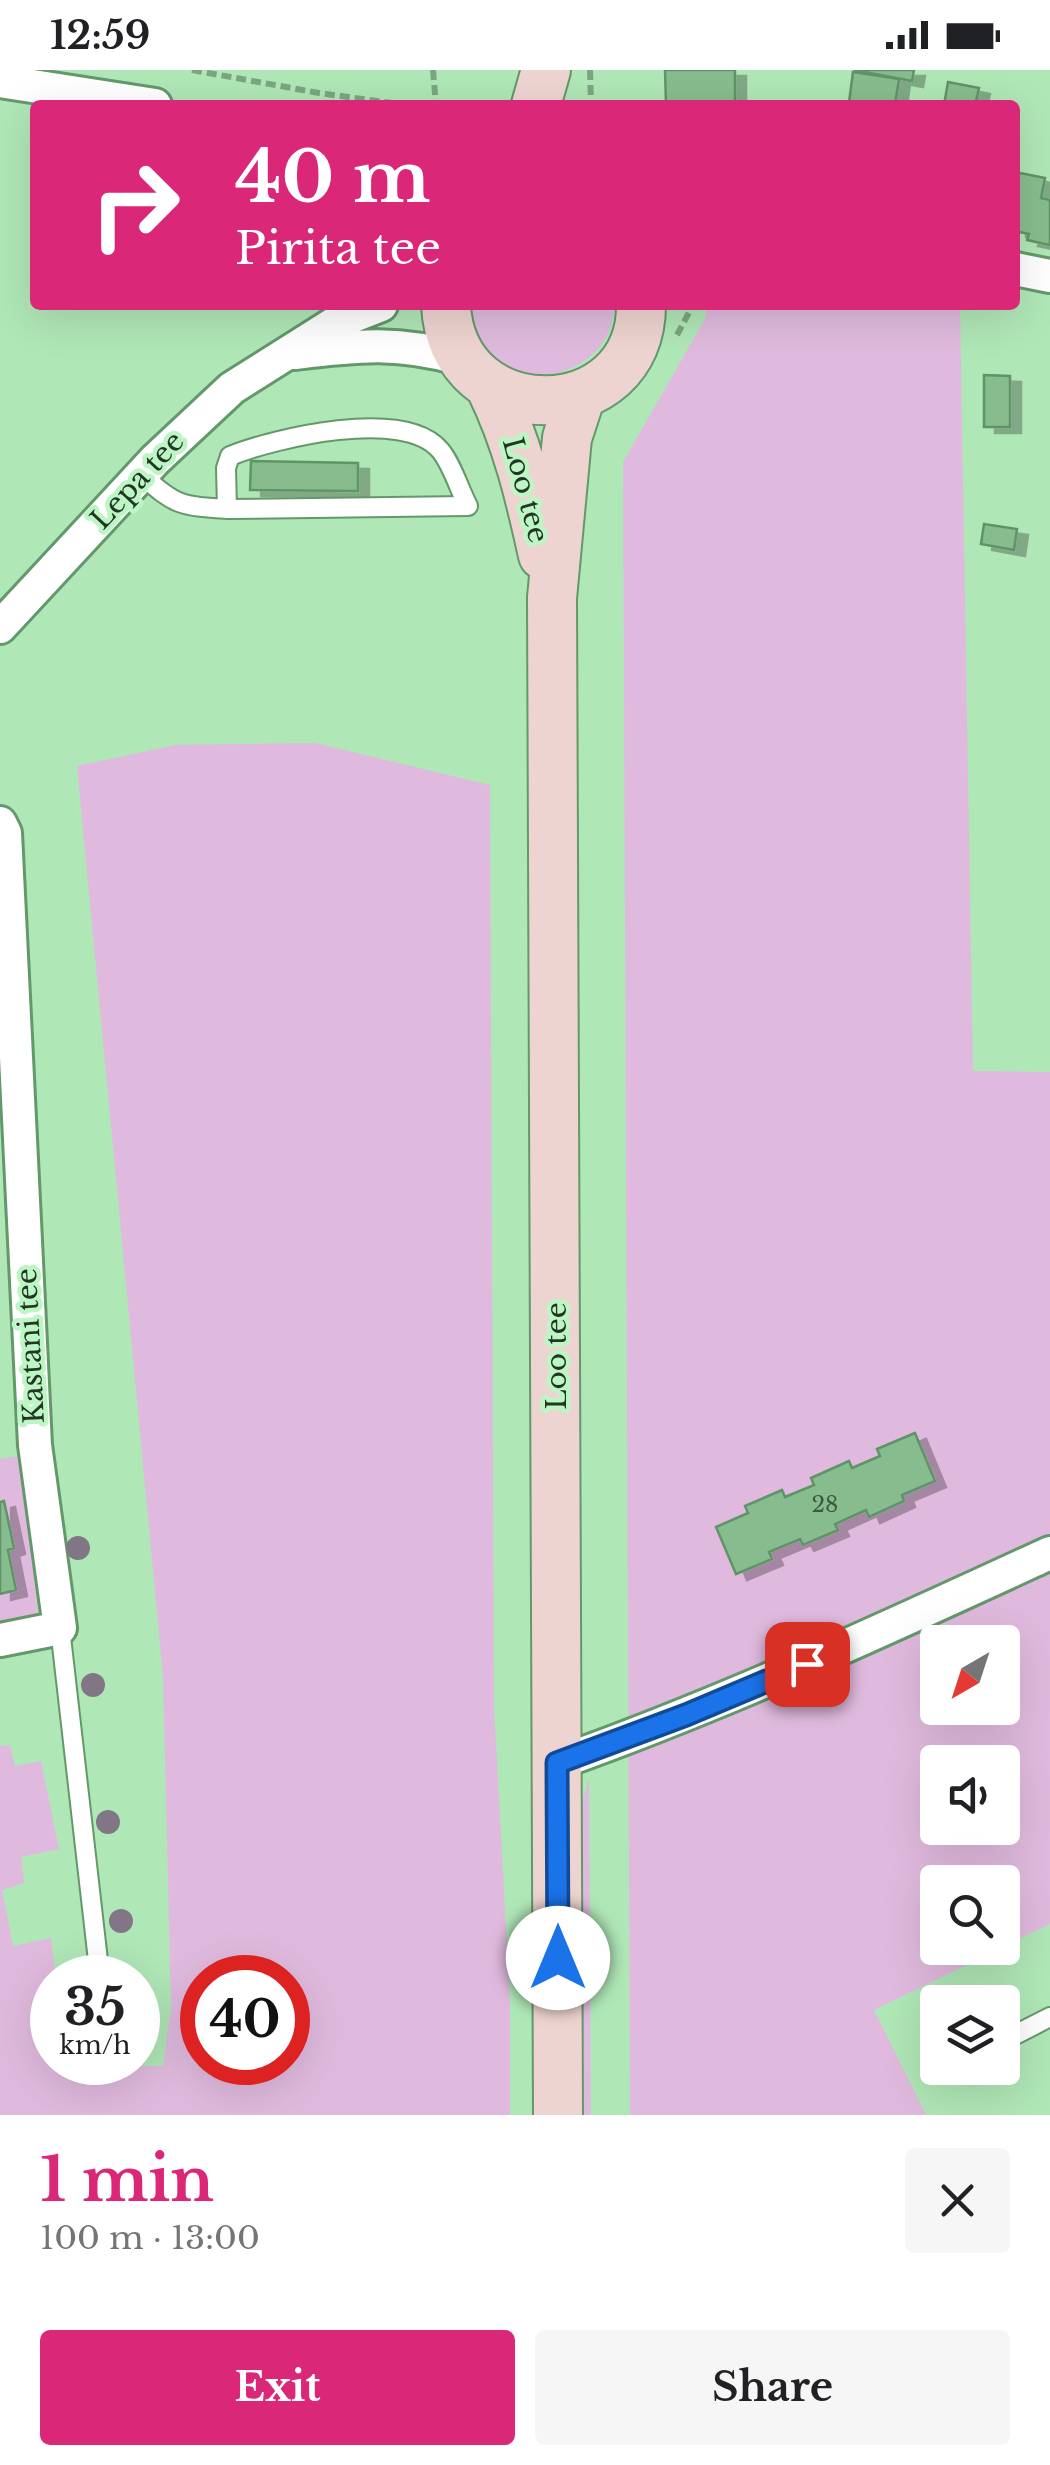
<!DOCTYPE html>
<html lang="en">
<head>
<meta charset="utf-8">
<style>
	:root { --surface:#fff; --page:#f6f6f6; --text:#202124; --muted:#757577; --accent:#db2777 }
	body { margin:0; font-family:"Libre Baskerville",serif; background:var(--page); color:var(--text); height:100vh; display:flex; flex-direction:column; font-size:38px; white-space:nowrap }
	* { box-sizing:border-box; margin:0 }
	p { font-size:32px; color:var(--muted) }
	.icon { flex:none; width:55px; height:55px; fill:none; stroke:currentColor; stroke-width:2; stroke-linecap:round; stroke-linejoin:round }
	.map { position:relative; height:2045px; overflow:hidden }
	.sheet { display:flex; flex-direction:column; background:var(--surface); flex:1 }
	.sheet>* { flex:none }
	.top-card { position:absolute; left:30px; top:30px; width:990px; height:210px; border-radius:10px; box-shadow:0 10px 40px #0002; background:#db2777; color:#fff; overflow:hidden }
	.needle { width:65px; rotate:219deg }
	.tools { position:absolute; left:920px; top:1555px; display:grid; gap:20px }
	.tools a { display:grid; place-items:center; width:100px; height:100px; border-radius:10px; background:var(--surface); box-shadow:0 10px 40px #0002; font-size:50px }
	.speed { position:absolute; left:30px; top:1885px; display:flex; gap:20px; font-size:50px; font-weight:700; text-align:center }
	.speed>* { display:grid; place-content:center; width:130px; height:130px; border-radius:50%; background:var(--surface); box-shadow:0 10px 40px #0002; line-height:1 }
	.speed small { font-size:25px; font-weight:400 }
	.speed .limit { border:15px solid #d22; background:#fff; color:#111 }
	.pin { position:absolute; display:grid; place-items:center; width:85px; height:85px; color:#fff; margin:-42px; border-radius:20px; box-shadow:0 5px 15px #0006 }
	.me { position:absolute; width:110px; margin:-55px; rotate:0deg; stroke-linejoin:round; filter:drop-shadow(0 0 8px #0008) }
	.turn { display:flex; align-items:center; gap:35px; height:210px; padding:0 40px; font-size:45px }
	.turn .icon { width:130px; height:130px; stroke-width:2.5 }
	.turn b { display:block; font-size:70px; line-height:85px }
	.round { display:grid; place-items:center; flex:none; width:105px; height:105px; border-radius:10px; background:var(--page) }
	.overview { display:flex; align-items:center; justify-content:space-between; height:170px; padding:0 40px }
	h1 { font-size:60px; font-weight:700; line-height:75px; color:var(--accent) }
	.button { display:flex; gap:20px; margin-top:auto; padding:20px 40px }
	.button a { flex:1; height:115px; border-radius:10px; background:var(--accent); color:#fff; font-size:40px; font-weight:700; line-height:115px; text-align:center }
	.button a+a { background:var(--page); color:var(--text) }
	.status { display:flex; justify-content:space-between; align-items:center; height:70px; padding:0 50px; background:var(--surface); direction:ltr }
	.status svg { height:28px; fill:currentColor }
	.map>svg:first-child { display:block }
</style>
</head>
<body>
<div class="status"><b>12:59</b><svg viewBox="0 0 49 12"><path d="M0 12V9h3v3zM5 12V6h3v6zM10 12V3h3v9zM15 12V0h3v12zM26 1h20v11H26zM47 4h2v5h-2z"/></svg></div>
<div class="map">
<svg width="1050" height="2045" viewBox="0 0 1050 2045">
	<defs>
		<filter id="shadow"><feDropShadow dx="11" dy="6" stdDeviation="0" flood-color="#0004"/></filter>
	</defs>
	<rect width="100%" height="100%" fill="#b0e7b7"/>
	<!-- green -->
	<path fill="#e0bade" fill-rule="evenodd" d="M470 235H614C614 300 528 330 486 279 476 266 474 251 470 235Z
		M707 235H960L973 1001 1050 1002V1854L1002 1877V1812H938V1878H1002L874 1940 926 2045H630L623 392 705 249ZM938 1572H1002V1638H938ZM938 1692H1002V1758H938Z
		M315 673 490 715 494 1636 510 1931V2045H0V1676L10 1675 15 1696 41 1691 59 1779 21 1787 24 1813 2 1820 13 1876 51 1868 56 1907 52 1908V1992L69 1993 71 1996H163L171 1937 163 1606 77 696 175 675ZM202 1908H288V1992H202Z
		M20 1386 38 1543 0 1551V1524L16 1519 8 1480 14 1478 3 1431 0 1432V1389Z
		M589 1709 591 2045H579L578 1746Z"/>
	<!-- building -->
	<path fill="#87bd8e" stroke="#609467" stroke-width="2.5" filter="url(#shadow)" d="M665 0H735V35H666Z
		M854 0H914L912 11Z
		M853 2 899 9 895 35 849 32Z
		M948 12 979 18 975 35H944Z
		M1015 102 1045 108 1041 128 1050 130V175L1027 170 1029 164 1015 161Z
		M984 305 1010 306V357H984Z
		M251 391 358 393V421L250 420Z
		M984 454 1017 459 1014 480 981 474Z
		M915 1363 935 1411 902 1425 904 1431 869 1447 866 1440 835 1454 838 1460 803 1475 800 1469 769 1482 772 1489 736 1504 716 1457 748 1443 745 1436 782 1420 785 1427 814 1415 811 1408 849 1391 852 1398 880 1386 877 1379Z
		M4 1431 14 1478 8 1480 16 1520 0 1524V1432Z"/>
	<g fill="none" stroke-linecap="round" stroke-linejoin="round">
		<!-- lane casing -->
		<g stroke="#64986b" stroke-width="22">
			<path id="lane" d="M142 405C175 436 182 436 227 439L468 436C459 419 452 394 440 380 404 337 275 368 230 386L226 398 227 439
				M60 1558 100 1908
				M1015 1965 1050 1947"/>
		</g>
		<!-- street casing -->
		<g stroke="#64986b" stroke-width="38">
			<path id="street" d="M0 11 155 35
				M1015 199 1050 206
				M295 283C359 275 399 271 462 289
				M0 557 155 390 232 318 335 253 381 235
				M0 753 5 763 35 1375 60 1558 0 1570
				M557 1693C726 1633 887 1558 1050 1483"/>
		</g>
		<!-- secondary casing -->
		<g stroke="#64986b" stroke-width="52">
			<path id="secondary" d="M536 35 546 0
				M446 235C452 364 642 360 641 235
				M490 316C517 371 530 426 543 485
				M558 2045 552 528 567 368 581 325"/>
		</g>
		<!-- path -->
		<path stroke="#7ba681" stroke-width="6" stroke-dasharray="10 5" stroke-linecap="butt" d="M192 0 319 23 407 35
			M433 0 436 35
			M590 0 591 35
			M677 265 693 235"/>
		<!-- lane -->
		<use href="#lane" stroke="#fff" stroke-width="18"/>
		<!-- street -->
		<use href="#street" stroke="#fff" stroke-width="32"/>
		<!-- secondary -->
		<use href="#secondary" stroke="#eed4d1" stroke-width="48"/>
	</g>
	<!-- trees -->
	<g fill="#827686">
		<circle cx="78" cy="1478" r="12"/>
		<circle cx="93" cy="1615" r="12"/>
		<circle cx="108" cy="1752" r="12"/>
		<circle cx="121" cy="1851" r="12"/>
	</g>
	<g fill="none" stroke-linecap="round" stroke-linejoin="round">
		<!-- route casing -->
		<g stroke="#114b97" stroke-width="25">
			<path id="route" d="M558 1888 557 1693 686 1645 807 1594"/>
		</g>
		<!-- route -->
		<use href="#route" stroke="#1a73e8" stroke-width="18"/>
	</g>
	<g text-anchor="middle" stroke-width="9" stroke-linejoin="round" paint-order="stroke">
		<!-- number labels -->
		<g font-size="22" fill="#3a583e">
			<text x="825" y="1442">28</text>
		</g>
		<!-- street labels -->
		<g font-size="28" fill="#213724" stroke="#bdf5c4">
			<text transform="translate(137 410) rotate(-47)" y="10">Lepa tee</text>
			<text transform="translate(526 420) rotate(75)" y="10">Loo tee</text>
			<text transform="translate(30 1276) rotate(-93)" y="10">Kastani tee</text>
			<text transform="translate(556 1286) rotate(-90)" y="10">Loo tee</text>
		</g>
	</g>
</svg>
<div class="tools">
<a><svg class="needle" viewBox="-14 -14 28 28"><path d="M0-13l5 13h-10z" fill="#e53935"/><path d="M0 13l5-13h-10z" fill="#757577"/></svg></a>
<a><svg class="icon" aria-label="sound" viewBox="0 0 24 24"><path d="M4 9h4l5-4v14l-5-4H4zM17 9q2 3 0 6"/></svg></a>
<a><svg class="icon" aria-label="search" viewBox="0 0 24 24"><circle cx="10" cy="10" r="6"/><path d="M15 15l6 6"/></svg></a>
<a><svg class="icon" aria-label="layers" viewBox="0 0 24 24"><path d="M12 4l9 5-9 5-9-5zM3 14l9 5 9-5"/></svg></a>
</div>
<div class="speed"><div>35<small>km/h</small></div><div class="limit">40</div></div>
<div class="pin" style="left:807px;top:1594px;background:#d93025"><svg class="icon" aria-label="arrive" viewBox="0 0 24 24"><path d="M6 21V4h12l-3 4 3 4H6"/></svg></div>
<svg class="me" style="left:558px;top:1888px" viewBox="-20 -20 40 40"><circle r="19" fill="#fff"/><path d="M0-13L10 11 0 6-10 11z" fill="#1a73e8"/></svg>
<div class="top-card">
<div class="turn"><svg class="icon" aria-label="right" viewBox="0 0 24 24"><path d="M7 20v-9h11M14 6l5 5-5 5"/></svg><div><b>40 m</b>Pirita tee</div></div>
</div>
</div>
<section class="sheet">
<div class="overview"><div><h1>1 min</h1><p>100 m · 13:00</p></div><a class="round"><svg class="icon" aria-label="close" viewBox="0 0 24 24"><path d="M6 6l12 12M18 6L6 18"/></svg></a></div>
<div class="button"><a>Exit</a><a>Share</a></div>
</section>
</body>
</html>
